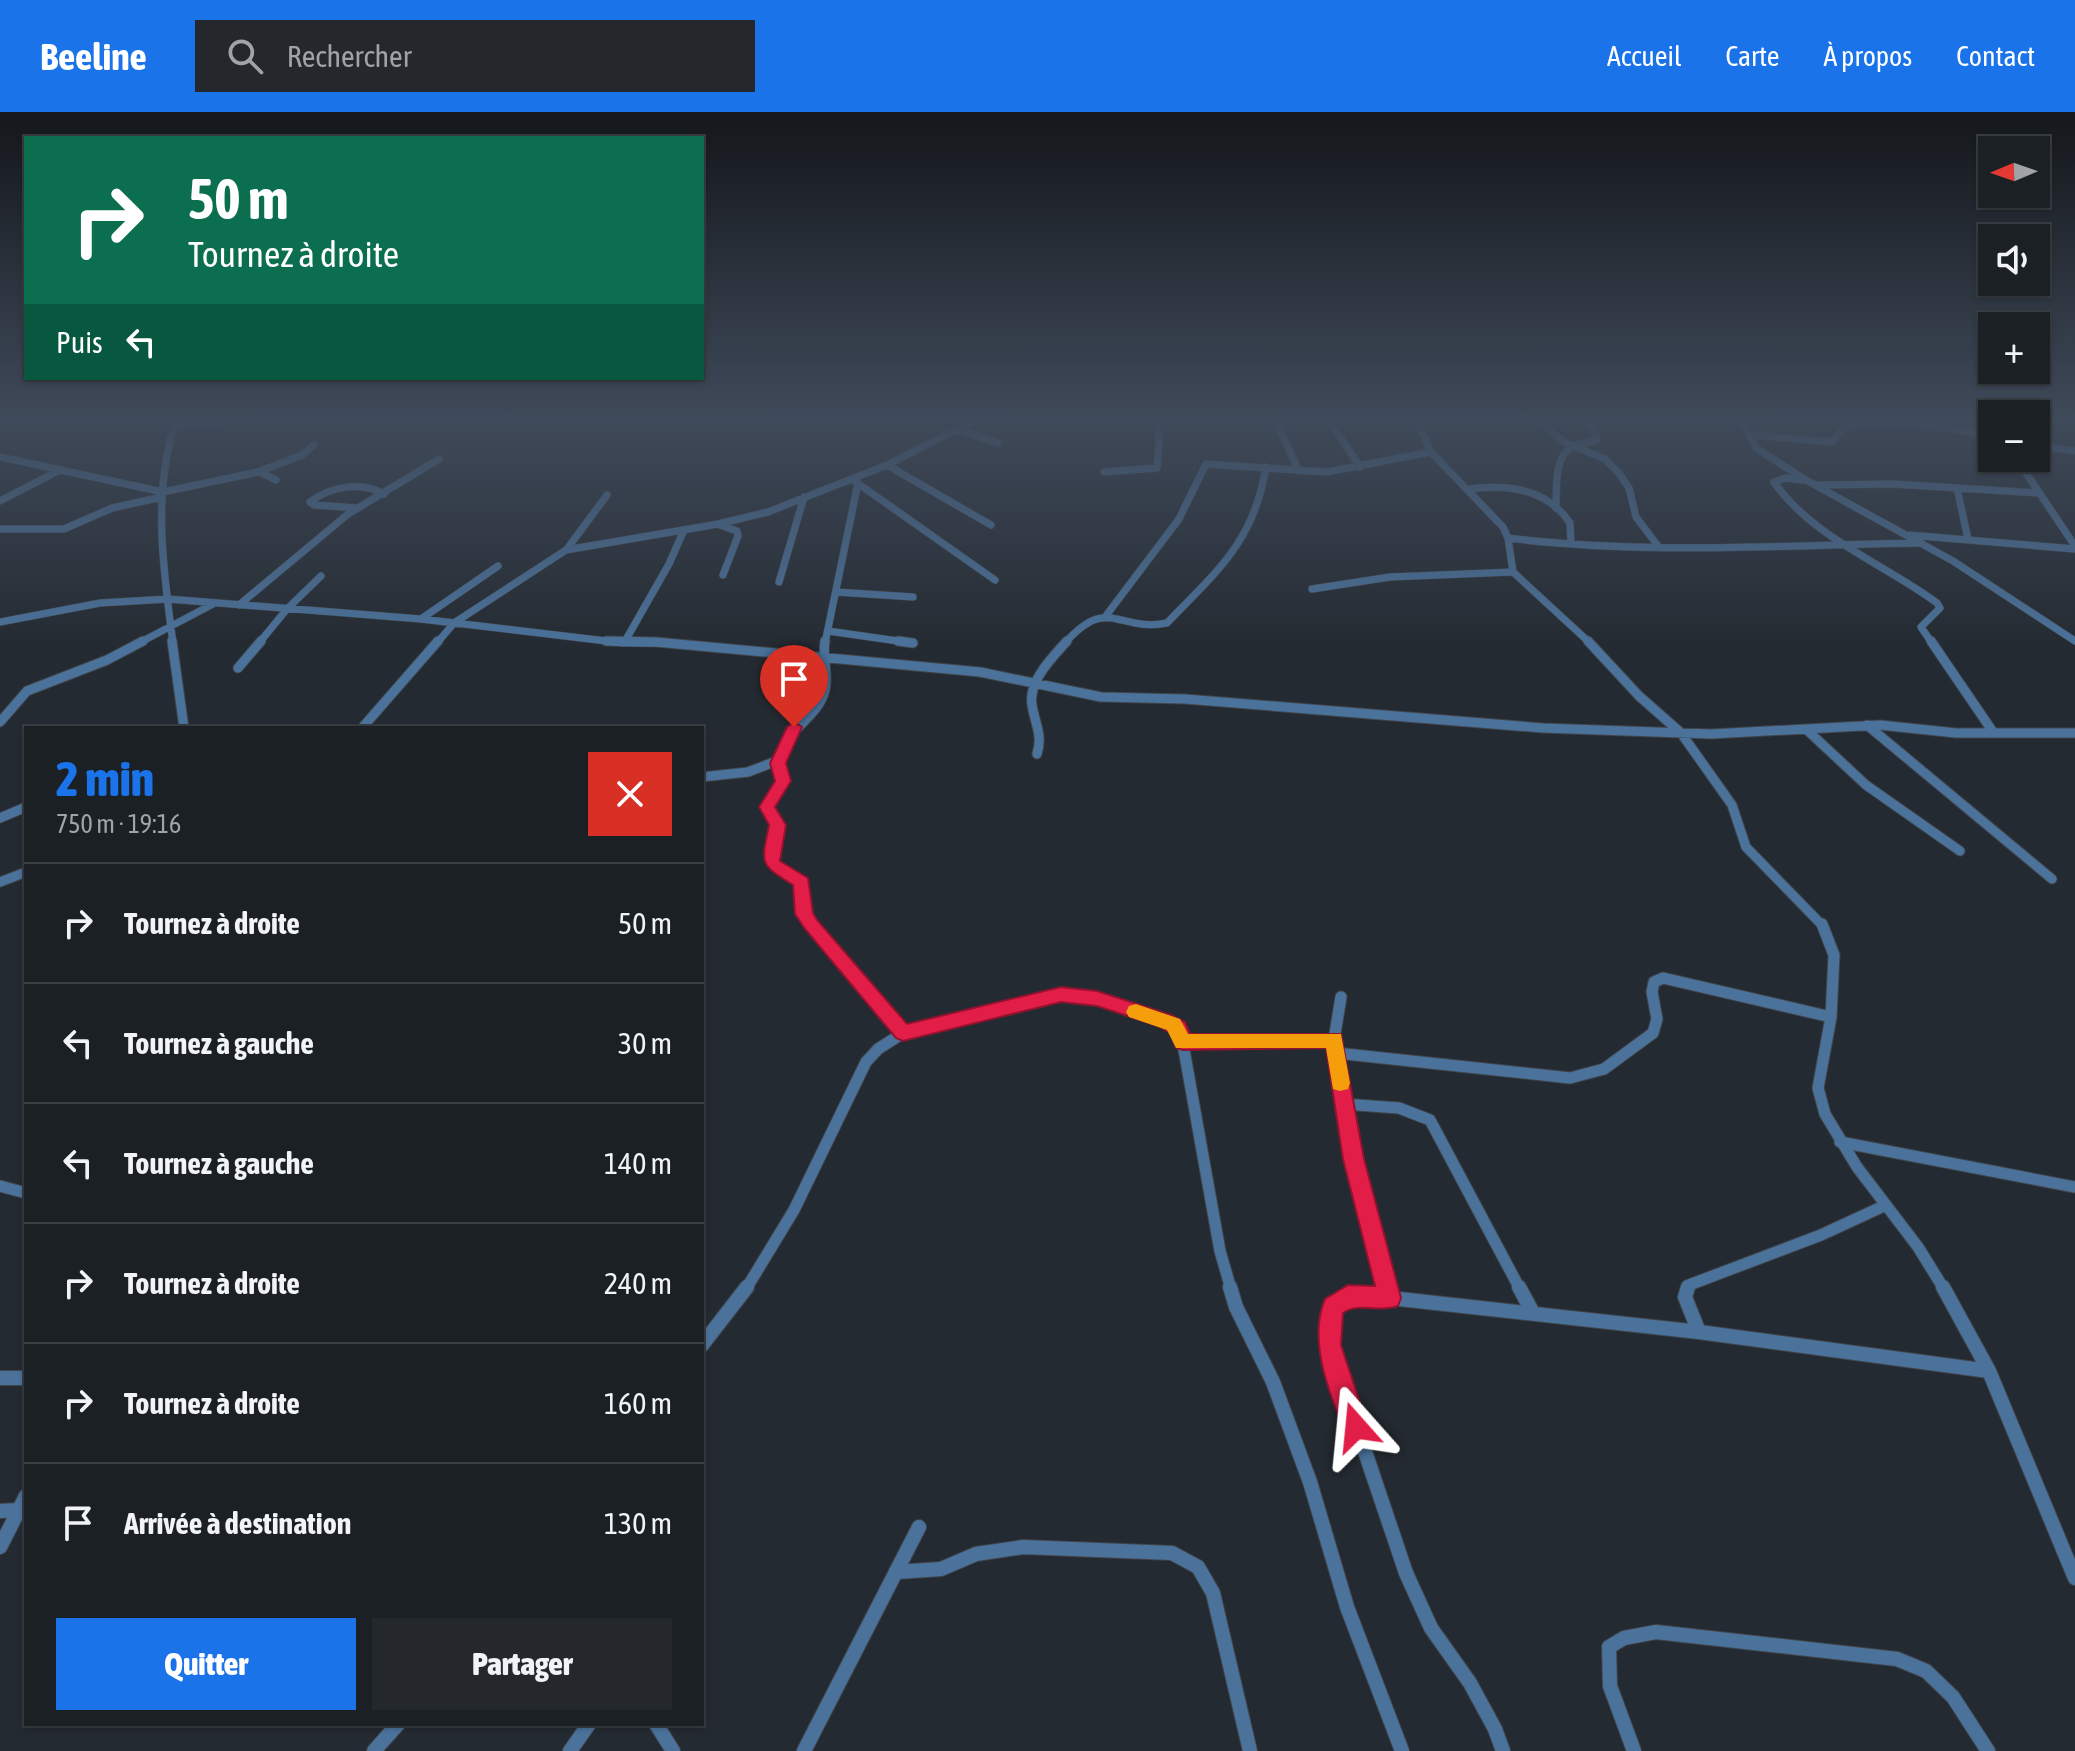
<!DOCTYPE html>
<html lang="fr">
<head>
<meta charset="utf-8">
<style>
	:root { --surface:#1b2025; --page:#24282d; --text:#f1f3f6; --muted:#a0a3a7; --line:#393e42; --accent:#1a73e8 }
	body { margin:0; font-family:"Asap Condensed",sans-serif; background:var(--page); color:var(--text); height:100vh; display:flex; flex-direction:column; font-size:30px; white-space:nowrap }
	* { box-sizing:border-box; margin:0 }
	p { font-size:26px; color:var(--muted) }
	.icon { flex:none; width:44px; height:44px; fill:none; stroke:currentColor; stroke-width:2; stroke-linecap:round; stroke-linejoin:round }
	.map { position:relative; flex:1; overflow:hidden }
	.panel { position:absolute; left:24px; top:614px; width:680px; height:1000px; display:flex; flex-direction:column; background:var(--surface); border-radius:0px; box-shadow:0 2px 6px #0004,0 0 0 2px var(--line) }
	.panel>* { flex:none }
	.banner { position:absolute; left:24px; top:24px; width:680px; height:244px; border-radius:0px; box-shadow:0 2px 6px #0004,0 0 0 2px var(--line); background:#0b6e4f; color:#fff; overflow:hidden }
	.needle { width:52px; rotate:268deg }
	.tools { position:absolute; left:1978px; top:24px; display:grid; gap:16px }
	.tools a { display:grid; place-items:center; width:72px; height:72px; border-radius:0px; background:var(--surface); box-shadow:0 2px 6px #0004,0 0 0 2px var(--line); font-size:40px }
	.pin { position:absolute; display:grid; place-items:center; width:68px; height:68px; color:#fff; margin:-82px -34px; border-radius:50% 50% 50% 0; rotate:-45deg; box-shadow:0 0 8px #0007 }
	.pin .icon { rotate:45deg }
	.me { position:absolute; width:88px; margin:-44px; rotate:342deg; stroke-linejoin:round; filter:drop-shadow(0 0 6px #0008) }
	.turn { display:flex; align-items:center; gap:28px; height:168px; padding:0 32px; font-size:36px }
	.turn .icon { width:104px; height:104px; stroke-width:2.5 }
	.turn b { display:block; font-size:56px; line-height:68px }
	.then { display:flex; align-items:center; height:76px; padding:0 32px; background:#0003; gap:16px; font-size:30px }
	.round { display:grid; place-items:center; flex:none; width:84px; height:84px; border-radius:0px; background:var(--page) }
	.head { display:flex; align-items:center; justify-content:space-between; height:136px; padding:0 32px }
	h1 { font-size:48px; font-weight:800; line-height:60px; color:var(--accent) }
	.action { display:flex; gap:16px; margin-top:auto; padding:16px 32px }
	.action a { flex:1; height:92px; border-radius:0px; background:var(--accent); color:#fff; font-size:32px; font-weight:800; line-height:92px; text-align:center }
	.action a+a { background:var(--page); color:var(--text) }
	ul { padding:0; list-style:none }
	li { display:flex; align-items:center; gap:24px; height:120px; padding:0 32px; border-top:2px solid var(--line) }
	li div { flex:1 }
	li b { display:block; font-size:30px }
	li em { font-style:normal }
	header { display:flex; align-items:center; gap:48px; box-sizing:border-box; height:112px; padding:0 40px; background:var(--accent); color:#fff }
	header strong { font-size:38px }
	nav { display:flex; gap:44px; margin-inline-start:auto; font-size:28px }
	.search { width:560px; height:72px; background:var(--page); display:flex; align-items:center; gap:20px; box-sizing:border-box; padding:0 28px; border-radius:0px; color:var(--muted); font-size:30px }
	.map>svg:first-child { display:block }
</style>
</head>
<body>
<header>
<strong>Beeline</strong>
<div class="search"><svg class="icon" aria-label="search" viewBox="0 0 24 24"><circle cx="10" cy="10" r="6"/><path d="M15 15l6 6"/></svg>Rechercher</div>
<nav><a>Accueil</a><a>Carte</a><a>À propos</a><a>Contact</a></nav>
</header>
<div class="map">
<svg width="2075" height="1639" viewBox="0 0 2075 1639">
	<rect width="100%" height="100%" fill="#242a31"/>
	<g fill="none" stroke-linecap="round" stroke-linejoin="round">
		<!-- street-far3 casing -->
		<g stroke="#40464c" stroke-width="8">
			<path id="street-far3" d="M1275 308 1299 359
				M1329 308 1360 355
				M1417 308 1431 340 1503 415 1508 426 1513 460 1590 531
				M1539 308 1564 330 1605 347 1619 361 1629 376 1636 405 1658 434
				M1742 308 1756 336 1806 368 1953 449 2075 529
				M173 313 228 308
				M959 318 998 331
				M1751 323 1832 330 1846 313C1899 308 1941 313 1992 325
				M2036 333 2075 339
				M0 345 163 380 258 360 302 343 314 333
				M2016 346 2075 434
				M887 353 991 413
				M260 360 276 368
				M1104 360 1157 356 1159 333 1156 308
				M853 368 995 468
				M1804 368 1785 366 1774 370C1813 426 1883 451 1937 491L1940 496 1921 515 1932 531
				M1819 373 1893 372 2039 381
				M1957 376 1968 427
				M1468 377C1506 372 1547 376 1570 411L1571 432
				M0 389 60 358
				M358 396 314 393 310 390C331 374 361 369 384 382
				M1556 396C1557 378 1553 346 1572 335 1579 331 1589 331 1597 328L1595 319 1585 308
				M720 413 737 419 738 424 723 463
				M0 417H64L112 396 162 385
				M1909 423 2075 437
				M1508 426C1644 443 1784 433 1921 431
				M567 437 607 383
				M779 470 804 385
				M1312 477 1390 465 1513 460
				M836 480 913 485
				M239 493 348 402 439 347
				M1105 505 1179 407 1206 352 1326 360 1431 340
				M421 507 498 454
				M0 510 100 491 168 487 421 507 623 531
				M828 519 912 531
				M139 531 213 492
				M173 531C163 457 152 380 176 308
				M259 531 287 497 321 464
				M437 531 454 511 566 438 718 412 768 400 887 353 975 308
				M624 531 669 452 684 418
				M628 531H665
				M825 531 858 371
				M1065 531C1109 482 1118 521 1167 511 1217 459 1254 430 1266 355"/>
		</g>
		<!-- street-far2 casing -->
		<g stroke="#40464c" stroke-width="11">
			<path id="street-far2" d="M172 529 184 616
				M606 529 656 530 980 560 1101 585 1185 587 1543 616 1711 622 1880 613 1956 621H2075
				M898 529 913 531
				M1588 529 1639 584 1681 621 1732 693 1746 735 1823 814
				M1931 529 1993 620
				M238 556 261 529
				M0 610 27 579 107 548 143 529
				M1867 613 2052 767
				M362 616 438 529
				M1808 619 1866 673 1960 739
				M1037 642C1043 623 1035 612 1032 593 1028 569 1052 546 1067 529
				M702 665 748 660 779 648
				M0 706 26 695
				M0 770 26 760
				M812 814 805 802 803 775C792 761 780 763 771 746L778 713 767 695 783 669C769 619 815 615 825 578 829 564 822 546 825 529"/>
		</g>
		<!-- street-far1 casing -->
		<g stroke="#40464c" stroke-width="13">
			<path id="street-far1" d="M811 812 903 921
				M1822 812 1834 843 1831 905 1818 976 1825 1002 1857 1055 1918 1135 1944 1177
				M1341 885 1334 928 1343 992 1353 1047 1388 1177
				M1183 930 1334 928
				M1336 941 1570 966 1604 957 1653 921 1657 907 1652 880 1654 870 1663 866 1831 905
				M1343 992 1399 996 1430 1008 1520 1177
				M1840 1030 2075 1075
				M0 1074 26 1081
				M746 1177 794 1098 866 950 878 937 903 921 1061 882 1097 887 1174 913 1181 921 1220 1139 1231 1177
				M1688 1177 1689 1173 1821 1123 1886 1093"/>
		</g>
		<!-- street casing -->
		<g stroke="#40464c" stroke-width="16">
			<path id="street" d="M1230 1175 1236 1195 1273 1270 1310 1370 1347 1495 1402 1639
				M1387 1175 1390 1186
				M1519 1175 1533 1201
				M1688 1175 1685 1185 1699 1220
				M1943 1175 1989 1259 2075 1466
				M702 1233 747 1175
				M0 1266H26
				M0 1399 19 1398
				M0 1435 26 1384
				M896 1460 941 1457 976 1442 1023 1435 1172 1441 1198 1455 1213 1481 1250 1639
				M656 1612 673 1639
				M374 1639 398 1612
				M570 1639 589 1612
				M804 1639 919 1415
				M1503 1639 1495 1617 1470 1571 1431 1516 1406 1461 1329 1233 1333 1195 1348 1184 1390 1186 1699 1220 1989 1259
				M1634 1639 1610 1574 1609 1535 1624 1526 1656 1520 1897 1547 1926 1559 1953 1585 1988 1639"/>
		</g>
		<!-- street-far3 -->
		<use href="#street-far3" stroke="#4b729b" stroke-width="7"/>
		<!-- street-far2 -->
		<use href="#street-far2" stroke="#4b729b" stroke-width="9"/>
		<!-- street-far1 -->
		<use href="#street-far1" stroke="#4b729b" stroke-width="11"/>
		<!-- street -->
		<use href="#street" stroke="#4b729b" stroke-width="14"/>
	</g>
	<!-- sky -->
	<linearGradient id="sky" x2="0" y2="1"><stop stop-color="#14171b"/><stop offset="0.57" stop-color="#3f4a5a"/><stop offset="1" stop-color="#3f4a5a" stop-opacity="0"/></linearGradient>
	<rect width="2075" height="538" fill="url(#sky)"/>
	<!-- route -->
	<path fill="#e11d48" stroke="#92132f" stroke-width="2" d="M794 610 802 615 786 651 791 669 775 695 786 713 780 749 808 766 813 801 817 808 907 912 1061 875 1097 879 1171 903 1185 910 1190 922H1341L1364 1047 1401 1186 1398 1194C1380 1201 1359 1190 1343 1201L1341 1233 1368 1315 1364 1324 1356 1328 1347 1324C1330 1284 1307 1228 1325 1187L1348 1173 1375 1174 1343 1047 1326 936 1183 938 1176 936 1170 921 1158 914 1097 894 1061 890 903 929 896 926 805 817 795 802 793 773C759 752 761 752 769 713L759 695 775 669 770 651 787 615Z"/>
	<!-- slow -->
	<path fill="#f59e0b" d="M1136 892 1180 907 1188 922H1341L1350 971 1348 977 1340 979 1333 977 1326 936H1176L1167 918 1129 905 1126 900 1129 894Z"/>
</svg>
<div class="tools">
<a><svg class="needle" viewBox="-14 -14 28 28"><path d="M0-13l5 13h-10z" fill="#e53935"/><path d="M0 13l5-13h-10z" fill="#a0a3a7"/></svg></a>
<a><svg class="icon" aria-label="sound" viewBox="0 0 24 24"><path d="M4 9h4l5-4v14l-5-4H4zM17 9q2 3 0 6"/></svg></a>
<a>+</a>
<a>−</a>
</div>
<div class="pin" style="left:794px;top:615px;background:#d93025"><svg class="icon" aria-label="arrive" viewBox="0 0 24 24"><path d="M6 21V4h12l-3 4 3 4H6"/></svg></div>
<svg class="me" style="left:1356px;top:1315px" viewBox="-20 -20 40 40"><path d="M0-17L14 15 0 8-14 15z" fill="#e11d48" stroke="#fff" stroke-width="4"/></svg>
<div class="banner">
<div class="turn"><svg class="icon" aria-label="right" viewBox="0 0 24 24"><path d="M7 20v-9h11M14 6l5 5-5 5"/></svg><div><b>50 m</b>Tournez à droite</div></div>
<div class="then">Puis<svg class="icon" aria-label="left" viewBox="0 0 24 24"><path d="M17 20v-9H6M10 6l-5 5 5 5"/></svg></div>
</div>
<section class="panel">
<div class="head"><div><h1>2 min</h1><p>750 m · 19:16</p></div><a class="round" style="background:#d93025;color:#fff"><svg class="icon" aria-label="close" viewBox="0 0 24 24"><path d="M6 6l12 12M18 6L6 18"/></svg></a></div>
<ul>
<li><svg class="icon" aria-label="right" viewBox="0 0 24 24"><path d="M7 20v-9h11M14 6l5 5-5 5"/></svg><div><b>Tournez à droite</b></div><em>50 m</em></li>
<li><svg class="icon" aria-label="left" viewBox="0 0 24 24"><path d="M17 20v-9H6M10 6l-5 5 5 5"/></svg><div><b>Tournez à gauche</b></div><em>30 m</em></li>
<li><svg class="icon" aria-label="left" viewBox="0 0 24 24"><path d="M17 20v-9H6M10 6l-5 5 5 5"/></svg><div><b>Tournez à gauche</b></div><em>140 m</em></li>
<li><svg class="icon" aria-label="right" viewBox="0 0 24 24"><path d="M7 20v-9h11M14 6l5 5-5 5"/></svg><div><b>Tournez à droite</b></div><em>240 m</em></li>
<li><svg class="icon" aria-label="right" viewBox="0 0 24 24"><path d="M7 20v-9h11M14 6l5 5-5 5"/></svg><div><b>Tournez à droite</b></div><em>160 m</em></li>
<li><svg class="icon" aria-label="arrive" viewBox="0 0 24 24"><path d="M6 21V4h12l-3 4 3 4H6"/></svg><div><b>Arrivée à destination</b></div><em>130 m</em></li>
</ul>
<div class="action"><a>Quitter</a><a>Partager</a></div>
</section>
</div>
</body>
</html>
